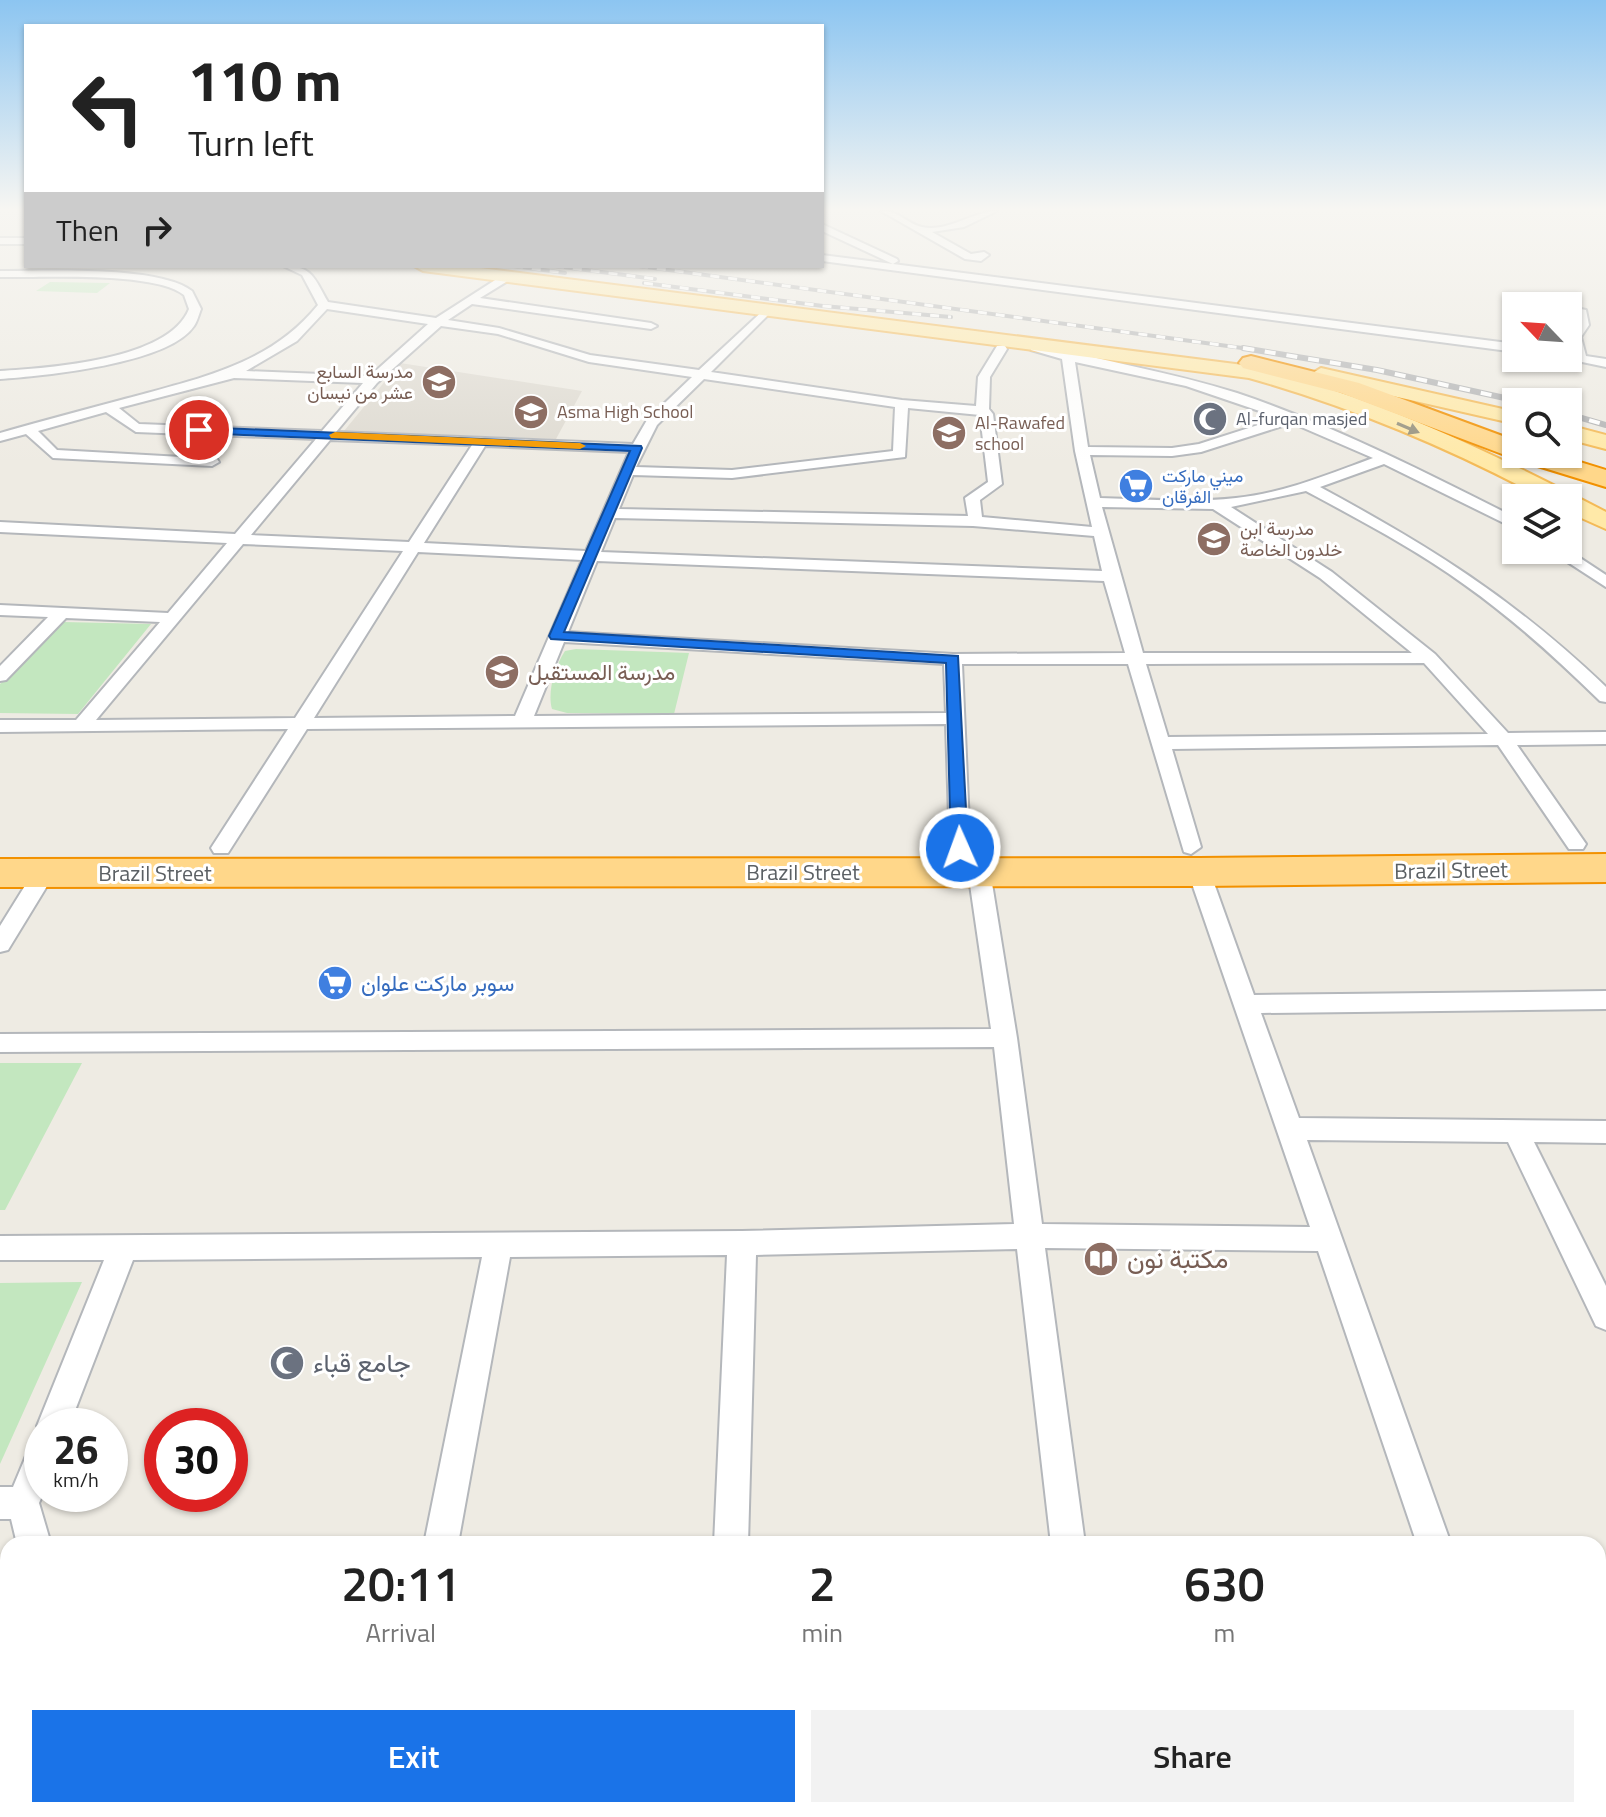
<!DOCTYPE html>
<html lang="en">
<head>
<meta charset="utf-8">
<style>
	:root { --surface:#fff; --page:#f2f2f2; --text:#222; --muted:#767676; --accent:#1a73e8 }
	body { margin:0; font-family:"Titillium Web",Vazirmatn,sans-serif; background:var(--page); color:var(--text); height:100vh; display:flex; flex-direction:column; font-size:30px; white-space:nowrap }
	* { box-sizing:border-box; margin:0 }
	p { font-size:26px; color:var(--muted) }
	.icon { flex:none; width:44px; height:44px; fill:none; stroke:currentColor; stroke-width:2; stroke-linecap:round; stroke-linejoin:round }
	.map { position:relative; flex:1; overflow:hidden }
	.details { position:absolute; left:0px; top:1536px; width:1606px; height:282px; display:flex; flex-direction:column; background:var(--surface); border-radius:24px 24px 0 0; box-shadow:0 2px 6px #0004 }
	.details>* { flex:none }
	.banner { position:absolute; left:24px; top:24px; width:800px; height:244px; border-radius:0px; box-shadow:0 2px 6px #0004; background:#fff; color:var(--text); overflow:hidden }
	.needle { width:52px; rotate:295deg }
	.fabs { position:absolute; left:1502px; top:292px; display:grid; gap:16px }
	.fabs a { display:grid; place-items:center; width:80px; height:80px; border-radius:0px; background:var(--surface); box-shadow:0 2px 6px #0004; font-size:40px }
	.speed { position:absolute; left:24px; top:1408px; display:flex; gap:16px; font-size:40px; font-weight:700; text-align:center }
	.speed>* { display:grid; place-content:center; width:104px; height:104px; border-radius:50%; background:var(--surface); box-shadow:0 2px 6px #0004; line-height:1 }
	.speed small { font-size:20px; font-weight:400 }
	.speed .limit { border:12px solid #d22; background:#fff; color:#111 }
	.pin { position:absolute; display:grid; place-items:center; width:68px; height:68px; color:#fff; margin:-34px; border:4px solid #fff; border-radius:50%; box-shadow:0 2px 8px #0007 }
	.me { position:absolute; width:88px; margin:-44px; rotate:358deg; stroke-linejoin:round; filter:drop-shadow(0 0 6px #0008) }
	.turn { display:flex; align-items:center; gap:28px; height:168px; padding:0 32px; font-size:36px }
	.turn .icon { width:104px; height:104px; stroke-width:2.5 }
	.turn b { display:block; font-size:56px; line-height:68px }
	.then { display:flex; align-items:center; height:76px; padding:0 32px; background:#0003; gap:16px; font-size:30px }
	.eta { display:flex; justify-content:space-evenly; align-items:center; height:136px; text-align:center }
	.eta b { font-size:48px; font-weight:600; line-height:56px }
	.action { display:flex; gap:16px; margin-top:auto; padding:16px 32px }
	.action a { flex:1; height:92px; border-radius:0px; background:var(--accent); color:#fff; font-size:32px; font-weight:600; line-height:92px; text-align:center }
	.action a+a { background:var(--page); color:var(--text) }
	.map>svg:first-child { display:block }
</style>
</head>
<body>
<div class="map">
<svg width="1606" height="1817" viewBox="0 0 1606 1817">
	<rect width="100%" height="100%" fill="#eeebe3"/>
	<!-- education -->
	<path fill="#dedad1" d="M400 363 582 391 556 439 344 431Z"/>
	<!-- green -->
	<path fill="#c3e7bf" d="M50 282 110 283 97 293 36 291Z
		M63 622 151 624 78 714 0 713V684Z
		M576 649 689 653 674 714 567 713 552 709C547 692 555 666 565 651Z
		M0 1063H82L5 1210H0Z
		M82 1282 0 1464V1283Z"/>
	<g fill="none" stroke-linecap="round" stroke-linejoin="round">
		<!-- street casing -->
		<g stroke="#b4b7bb" stroke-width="4">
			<path id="street" d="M881 211C898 210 906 223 922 227 947 233 973 211 997 211L964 227 932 232 971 254 984 252 989 255 981 261 965 259Z
				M822 224 897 259 898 261 893 264 1516 344V352L822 261V255L893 264 822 231Z
				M0 238H26V244H0Z
				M283 266C313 266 314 278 328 302L436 318 503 275H511V279L480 298 651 323 657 326 651 329 472 304 448 320 499 328 590 355 699 370 767 307 771 308V312L711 372 902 400 976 406 978 377 997 346H1005L1007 349 990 377 989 409 993 414 1002 484 980 500 982 517 1092 527 1075 451 1062 359 1031 350V344L1035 343C1102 361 1171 372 1237 393 1335 426 1425 472 1516 518V529L1384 464 1320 487C1431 547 1514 599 1606 687V702L1600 701C1557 659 1513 619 1465 585 1415 549 1360 520 1306 491L1231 507 1332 572 1435 654 1508 733 1606 732V744L1517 745 1586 844 1583 849H1569L1498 745 1172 749 1201 847 1191 854 1184 852 1128 664H962L970 848 960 855 950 848 946 724 307 729 228 853H214L211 848 288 729 0 732V720H76L160 622 66 618 6 680 0 681V666L48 617 0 615V605L168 613 227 543 0 532V522L235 534 316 439 136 432 106 412 38 431 57 450 217 459 219 462 212 466 53 458 26 434 0 441V433C45 420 91 408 136 396 205 377 271 363 318 305L302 275ZM327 309 428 324 370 376 246 371 297 341ZM441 326 498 334 589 362 692 377 647 420 633 444 336 432 377 383ZM1075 362 1186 386 1280 418 1199 444 1172 448 1088 447ZM234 378 363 383 322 431 139 424 119 408ZM704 379 895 407 893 451 732 470 636 467 657 425ZM908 408 980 415 988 482 965 498 968 516 619 509 633 475 732 478 905 457ZM1292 423 1373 458C1329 474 1284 493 1236 498 1191 503 1145 499 1100 498L1090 455 1172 456 1201 452ZM330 440 472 445 409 542 251 535ZM485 446 629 452 586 551 424 543ZM1102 507 1213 509 1320 578 1412 653H1143ZM615 518 973 526 1094 536 1102 571 601 552ZM243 544 403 551 295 718 96 720ZM418 552 582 560 515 716 314 718ZM597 561 1104 581 1125 653 953 654 568 632ZM564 642 944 664 946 713 534 716ZM1424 663 1488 734 1168 737 1146 664Z
				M0 271C44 271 159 265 192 291L201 309C199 314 197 322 194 326 169 364 43 376 0 379V371C50 368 169 360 189 309L184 295C154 271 41 278 0 277Z
				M1576 308 1586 310 1589 325 1581 337 1586 356 1606 359V367L1563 358H1568V353L1574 354 1569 337 1577 325Z
				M1549 550H1568L1606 575V587Z
				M979 864 987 866 990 871 1017 1038 1042 1224 1310 1227 1188 872 1191 867H1207L1210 872 1254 995 1606 991V1009L1261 1013 1299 1118 1606 1121V1143L1534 1142 1606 1286V1330L1596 1326 1508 1142 1307 1140 1451 1544H1417L1318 1251 1045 1248 1085 1544H1051L1017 1249 756 1255 748 1544H714L727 1255 510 1257 458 1544H424L482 1257 133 1260 69 1426H42V1437L37 1426 104 1260H0V1236L742 1231 1014 1224 994 1047 0 1052V1034L991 1029 968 871 971 866Z
				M44 866 52 868 55 873 8 950 0 952V926L36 868Z
				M42 1439 43 1494 39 1503 51 1544H17L11 1519H0V1487H13L31 1444Z
				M82 1810H120L122 1817H84Z
				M344 1810H389L386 1817H341Z
				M703 1810H741L740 1817H702Z
				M1084 1810H1122L1123 1817H1085Z
				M1507 1810H1545L1547 1817H1509Z"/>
		</g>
		<!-- primary casing -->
		<g stroke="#f4ba57" stroke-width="4">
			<path id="primary" d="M414 266H464L1251 366C1376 397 1493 453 1606 512V529L1568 512V498H1543C1449 448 1352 407 1249 378L423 271Z
				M1321 368 1516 412V424L1314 378 1311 374Z
				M1568 425 1606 435V449L1568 439Z"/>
		</g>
		<!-- highway casing -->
		<g stroke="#f29100" stroke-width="4">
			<path id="highway" d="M1251 356 1359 383 1516 441V454H1554L1606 470V487L1518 460 1341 393 1243 368 1239 363 1243 358Z
				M1606 854V882L1199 886 0 887V859L1199 858Z"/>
		</g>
		<!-- street -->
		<use href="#street" fill="#fff" fill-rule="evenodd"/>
		<!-- primary -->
		<use href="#primary" fill="#ffe9a8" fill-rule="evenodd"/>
		<!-- highway -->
		<use href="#highway" fill="#ffd78a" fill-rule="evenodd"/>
		<!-- rail-far1 casing -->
		<g stroke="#b2b3b4" stroke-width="4">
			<path id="rail-far1" d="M514 266 565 273
				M555 266 655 279
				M639 266 1257 350
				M644 283 823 306 951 317"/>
		</g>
		<!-- rail casing -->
		<g stroke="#b2b3b4" stroke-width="6">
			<path id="rail" d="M1243 348 1377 370 1523 402
				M1568 414 1606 425"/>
		</g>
		<!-- rail-far1 -->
		<use href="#rail-far1" stroke="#fff" stroke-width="3" stroke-dasharray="9" stroke-linecap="butt"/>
		<!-- rail -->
		<use href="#rail" stroke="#fff" stroke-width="4" stroke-dasharray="11" stroke-linecap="butt"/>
	</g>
	<!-- one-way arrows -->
	<defs><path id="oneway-solid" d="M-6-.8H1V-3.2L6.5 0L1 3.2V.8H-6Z" transform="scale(2)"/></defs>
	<use fill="#94907c" href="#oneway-solid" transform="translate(1408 428) rotate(23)"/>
	<!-- sky -->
	<linearGradient id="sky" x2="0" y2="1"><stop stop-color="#8cc5f1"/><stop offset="0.45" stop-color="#f7f6f2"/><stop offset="1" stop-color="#f7f6f2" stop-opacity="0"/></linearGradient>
	<rect width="1606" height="465" fill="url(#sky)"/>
	<!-- route -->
	<path fill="#1a73e8" stroke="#114b97" stroke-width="2" d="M199 427 641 446 642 448 564 632 958 656 968 848 960 854 951 848 946 663 551 639 549 636 630 451 195 433 194 430Z"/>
	<!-- slow -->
	<path fill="#f59e0b" d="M335 432 580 443 586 446 580 449 331 438 329 435Z"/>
	<!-- icons -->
	<defs>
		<g id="school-disc" transform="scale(1.8)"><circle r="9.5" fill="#8d6e63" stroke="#fff"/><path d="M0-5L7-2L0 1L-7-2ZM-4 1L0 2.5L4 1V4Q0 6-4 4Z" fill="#fff"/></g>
		<g id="mosque-disc" transform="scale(1.8)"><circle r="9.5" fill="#6b7280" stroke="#fff"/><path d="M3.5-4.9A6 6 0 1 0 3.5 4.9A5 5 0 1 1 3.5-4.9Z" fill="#fff"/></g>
		<g id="supermarket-disc" transform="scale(1.8)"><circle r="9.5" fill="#3f7fe0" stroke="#fff"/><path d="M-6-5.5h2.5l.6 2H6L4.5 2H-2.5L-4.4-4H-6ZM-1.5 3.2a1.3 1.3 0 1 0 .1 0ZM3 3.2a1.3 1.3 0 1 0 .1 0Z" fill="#fff"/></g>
		<g id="library-disc" transform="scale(1.8)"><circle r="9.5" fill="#8d6e63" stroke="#fff"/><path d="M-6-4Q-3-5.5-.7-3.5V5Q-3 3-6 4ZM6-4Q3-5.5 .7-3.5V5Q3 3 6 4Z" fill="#fff"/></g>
	</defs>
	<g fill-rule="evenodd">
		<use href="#school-disc" x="439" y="382"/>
		<use href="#school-disc" x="531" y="412"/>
		<use href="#mosque-disc" x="1210" y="419"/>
		<use href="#school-disc" x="949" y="433"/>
		<use href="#supermarket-disc" x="1136" y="486"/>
		<use href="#school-disc" x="1214" y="539"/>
		<use href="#school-disc" x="502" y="672"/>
		<use href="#supermarket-disc" x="335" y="983"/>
		<use href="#library-disc" x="1101" y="1259"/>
		<use href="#mosque-disc" x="287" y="1363"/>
	</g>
	<g text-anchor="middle" stroke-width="6" stroke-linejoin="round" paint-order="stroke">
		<!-- far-education labels -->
		<g font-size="18" fill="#785e54" stroke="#fff" text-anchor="start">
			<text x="413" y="378" text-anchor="end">مدرسة السابع<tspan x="413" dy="21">عشر من نيسان</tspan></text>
			<text x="557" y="418">Asma High School</text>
			<text x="975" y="429">Al-Rawafed<tspan x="975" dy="21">school</tspan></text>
			<text x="1240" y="535">مدرسة ابن<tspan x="1240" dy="21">خلدون الخاصة</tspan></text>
		</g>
		<!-- far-worship labels -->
		<g font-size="18" fill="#5b616d" stroke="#fff" text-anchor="start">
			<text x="1236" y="425">Al-furqan masjed</text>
		</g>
		<!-- far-shop labels -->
		<g font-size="18" fill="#366cbe" stroke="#fff" text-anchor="start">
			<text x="1162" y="482">ميني ماركت<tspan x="1162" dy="21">الفرقان</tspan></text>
		</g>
		<!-- education labels -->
		<g font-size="22" fill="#785e54" stroke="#fff" text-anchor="start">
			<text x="528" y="680">مدرسة المستقبل</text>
		</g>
		<!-- street labels -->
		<g font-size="22" fill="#5b6064" stroke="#fff">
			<text transform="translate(1451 870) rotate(-1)" y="8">Brazil Street</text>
			<text x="803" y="880">Brazil Street</text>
			<text x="155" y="881">Brazil Street</text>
		</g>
		<!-- shop labels -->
		<g font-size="22" fill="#366cbe" stroke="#fff" text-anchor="start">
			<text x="361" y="991">سوبر ماركت علوان</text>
		</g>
		<!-- near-education labels -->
		<g font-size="26" fill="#785e54" stroke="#fff" text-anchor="start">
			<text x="1127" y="1268">مكتبة نون</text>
		</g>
		<!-- near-worship labels -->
		<g font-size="26" fill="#5b616d" stroke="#fff" text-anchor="start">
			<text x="313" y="1372">جامع قباء</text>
		</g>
	</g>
</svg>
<div class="fabs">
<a><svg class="needle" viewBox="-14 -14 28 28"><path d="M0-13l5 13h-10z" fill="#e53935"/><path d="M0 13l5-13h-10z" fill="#767676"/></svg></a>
<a><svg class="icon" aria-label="search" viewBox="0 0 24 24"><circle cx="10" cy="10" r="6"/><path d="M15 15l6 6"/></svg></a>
<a><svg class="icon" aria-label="layers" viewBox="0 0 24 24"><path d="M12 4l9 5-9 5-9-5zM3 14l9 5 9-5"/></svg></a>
</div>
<div class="speed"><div>26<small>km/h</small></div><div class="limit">30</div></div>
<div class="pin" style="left:199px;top:430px;background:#d93025"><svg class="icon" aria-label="arrive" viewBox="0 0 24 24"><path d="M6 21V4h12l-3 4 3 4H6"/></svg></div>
<svg class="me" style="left:960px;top:848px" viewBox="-20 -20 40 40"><circle r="17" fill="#1a73e8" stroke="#fff" stroke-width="3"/><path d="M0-11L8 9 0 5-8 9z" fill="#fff"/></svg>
<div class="banner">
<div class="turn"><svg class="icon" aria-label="left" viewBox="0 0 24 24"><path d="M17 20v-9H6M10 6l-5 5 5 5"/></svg><div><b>110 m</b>Turn left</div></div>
<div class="then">Then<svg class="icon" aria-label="right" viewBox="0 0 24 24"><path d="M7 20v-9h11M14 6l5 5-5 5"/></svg></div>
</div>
<section class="details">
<div class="eta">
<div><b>20:11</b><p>Arrival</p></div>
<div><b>2</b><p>min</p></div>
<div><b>630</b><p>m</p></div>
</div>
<div class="action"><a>Exit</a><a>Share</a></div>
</section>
</div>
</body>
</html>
